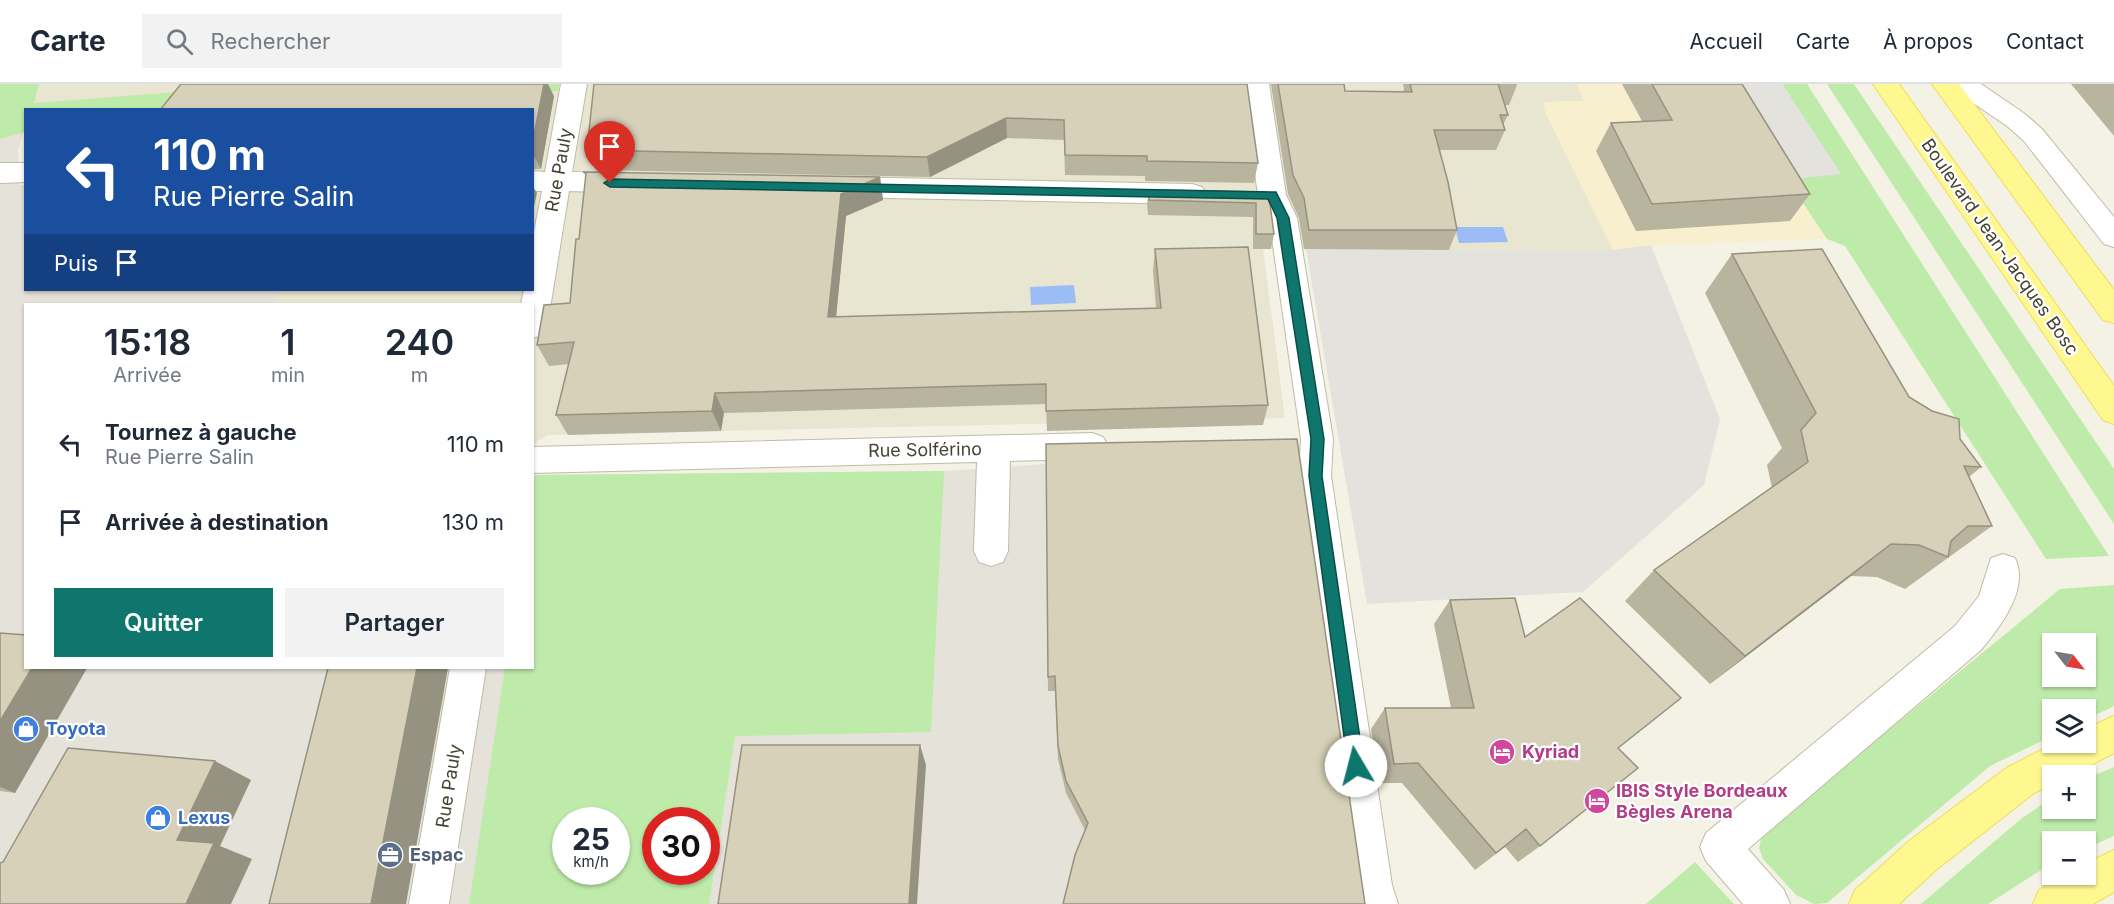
<!DOCTYPE html>
<html lang="fr">
<head>
<meta charset="utf-8">
<style>
	:root { --surface:#fff; --page:#f2f2f3; --text:#1f2937; --muted:#747a83; --line:#e0e1e3; --accent:#0f766e }
	body { margin:0; font-family:Inter,sans-serif; background:var(--page); color:var(--text); height:100vh; display:flex; flex-direction:column; font-size:22px; white-space:nowrap }
	* { box-sizing:border-box; margin:0 }
	p { font-size:20px; color:var(--muted) }
	.icon { flex:none; width:33px; height:33px; fill:none; stroke:currentColor; stroke-width:2; stroke-linecap:round; stroke-linejoin:round }
	.map { position:relative; flex:1; overflow:hidden }
	.side { position:absolute; left:24px; top:219px; width:510px; height:366px; display:flex; flex-direction:column; background:var(--surface); border-radius:0px; box-shadow:0 2px 4px #0004 }
	.side>* { flex:none }
	.top-card { position:absolute; left:24px; top:24px; width:510px; height:183px; border-radius:0px; box-shadow:0 2px 4px #0004; background:#1a4fa0; color:#fff; overflow:hidden }
	.needle { width:39px; rotate:121deg }
	.buttons { position:absolute; left:2042px; top:549px; display:grid; gap:12px }
	.buttons a { display:grid; place-items:center; width:54px; height:54px; border-radius:0px; background:var(--surface); box-shadow:0 2px 4px #0004; font-size:30px }
	.speed { position:absolute; left:552px; top:723px; display:flex; gap:12px; font-size:30px; font-weight:700; text-align:center }
	.speed>* { display:grid; place-content:center; width:78px; height:78px; border-radius:50%; background:var(--surface); box-shadow:0 2px 4px #0004; line-height:1 }
	.speed small { font-size:15px; font-weight:400 }
	.speed .limit { border:9px solid #d22; background:#fff; color:#111 }
	.pin { position:absolute; display:grid; place-items:center; width:51px; height:51px; color:#fff; margin:-62px -26px; border-radius:50% 50% 50% 0; rotate:-45deg; box-shadow:0 0 6px #0007 }
	.pin .icon { rotate:45deg }
	.me { position:absolute; width:66px; margin:-33px; rotate:352deg; stroke-linejoin:round; filter:drop-shadow(0 0 4px #0008) }
	.turn { display:flex; align-items:center; gap:21px; height:126px; padding:0 30px; font-size:27px }
	.turn .icon { width:78px; height:78px; stroke-width:2.5 }
	.turn b { display:block; font-size:42px; line-height:51px }
	.then { display:flex; align-items:center; height:57px; padding:0 30px; background:#0003; gap:12px; font-size:22px }
	.eta { display:flex; justify-content:space-evenly; align-items:center; height:102px; text-align:center }
	.eta b { font-size:36px; font-weight:600; line-height:42px }
	.cta { display:flex; gap:12px; margin-top:auto; padding:12px 30px }
	.cta a { flex:1; height:69px; border-radius:0px; background:var(--accent); color:#fff; font-size:24px; font-weight:600; line-height:69px; text-align:center }
	.cta a+a { background:var(--page); color:var(--text) }
	ul { padding:0; list-style:none }
	li { display:flex; align-items:center; gap:18px; height:78px; padding:0 30px }
	li div { flex:1 }
	li b { display:block; font-size:22px }
	li em { font-style:normal }
	header { display:flex; align-items:center; gap:36px; box-sizing:border-box; height:84px; padding:0 30px; background:var(--surface); border-bottom:2px solid var(--line) }
	header strong { font-size:28px }
	nav { display:flex; gap:33px; margin-inline-start:auto; font-size:21px }
	.search { width:420px; height:54px; background:var(--page); display:flex; align-items:center; gap:15px; box-sizing:border-box; padding:0 21px; border-radius:0px; color:var(--muted); font-size:22px }
	.map>svg:first-child { display:block }
</style>
</head>
<body>
<header>
<strong>Carte</strong>
<div class="search"><svg class="icon" aria-label="search" viewBox="0 0 24 24"><circle cx="10" cy="10" r="6"/><path d="M15 15l6 6"/></svg>Rechercher</div>
<nav><a>Accueil</a><a>Carte</a><a>À propos</a><a>Contact</a></nav>
</header>
<div class="map">
<svg width="2114" height="820" viewBox="0 0 2114 820">
	<rect width="100%" height="100%" fill="#f3f2e4"/>
	<!-- residential -->
	<path fill="#e8e5d1" d="M39 0H1577L1585 17 1543 18 1546 30 1613 166 1263 165 1285 334 548 351 533 360 532 220H272L281 206H532V26H31Z"/>
	<!-- commercial -->
	<path fill="#f7efcd" d="M1577 0H1782L1787 96 1827 155 1651 161 1613 166 1546 30 1543 18 1584 17Z"/>
	<!-- industrial -->
	<path fill="#e5e2d9" fill-rule="evenodd" d="M0 0H39L31 25 26 26 25 42 18 67 20 101H25L26 206H281L272 220H26V584H532L533 391 944 387 1047 380 1354 820H0ZM566 736H616V788H566ZM656 736H706V788H656Z"/>
	<!-- green -->
	<path fill="#beeba9" fill-rule="evenodd" d="M0 0H39L34 19 282 0H559L558 7 317 25 26 26 25 48 0 55Z
		M1782 0H1807L2109 472 2046 475 1845 162 1827 155 1787 95 1840 89Z
		M1827 0H1854L2114 385V440Z
		M944 387 931 648 735 652 709 820H469L505 584H532V405L535 391ZM616 736V788H566V736ZM656 736H706V788H656Z
		M2114 501V622L2085 636V626H2052V652L1990 682 1827 819 1814 820 1796 811 1763 775 1759 764 1762 750 2060 505ZM2052 560H2085V592H2052Z
		M2114 683V752L2085 765V758H2052V779L1988 820H1921L2022 734 2052 714V724H2085V695Z
		M1695 778 1734 820H1646Z"/>
	<!-- parking -->
	<path fill="#e3e2dd" d="M1708 0H1782L1841 90 1766 98Z
		M1651 161 1720 335 1704 401 1583 508 1367 520 1306 165 1613 166Z"/>
	<!-- water -->
	<path fill="#9bbcf5" d="M1455 143H1503L1508 158 1459 159Z
		M1074 201 1076 219 1031 221 1030 203Z"/>
	<g fill="none" stroke-linecap="round" stroke-linejoin="round">
		<!-- minor casing -->
		<g stroke="#bfbca6" stroke-width="2">
			<path id="minor" d="M561 0H587L572 88 628 89 638 92 642 99 638 106 628 109 569 107 547 243 543 251 532 254V220H521L524 206H532V158L542 107H532V87L545 88Z
				M1243 0H1269L1286 111 1297 134 1333 355 1331 392 1392 801 1398 820H1358L1352 801 1299 392 1301 355 1269 134 1258 111Z
				M1950 0H1981L2025 30 2042 45 2114 133V163L2104 160 2024 57 2007 42 1954 6Z
				M0 79H26V98L0 99Z
				M836 93 1192 100 1202 103 1206 110 1202 117 1192 120 836 113 826 110 822 103 826 96Z
				M1092 349 1103 353 1108 362 1103 371 1092 375 1010 377 1008 467 1003 478 991 482 979 478 974 467 977 378 532 389V363Z
				M2003 470 2015 474C2030 505 2000 543 1981 566L1748 765 1784 806 1790 820H1743L1706 777 1700 763 1706 749 1955 542 1979 512 1991 474Z
				M450 584H486L449 820H409Z"/>
		</g>
		<!-- major casing -->
		<g stroke="#ece059" stroke-width="2">
			<path id="major" d="M1873 0H1899L2114 302V340L2103 336Z
				M1932 0H1959L2114 206V239L2103 236Z
				M2114 632V669L2070 692H2052V700L2034 709 1937 785 1899 820H1849L1855 806 1909 757 2008 683 2057 658H2085V645Z
				M2114 766V808L2093 820H2033L2039 806 2066 790H2085V780Z"/>
		</g>
		<!-- minor -->
		<use href="#minor" fill="#fff" fill-rule="evenodd"/>
		<!-- major -->
		<use href="#major" fill="#fff891" fill-rule="evenodd"/>
	</g>
	<!-- wall -->
	<path fill="#b8b49e" d="M1247 0 1258 79 1254 99 1145 97V92L1065 91 1064 56 1007 54 930 93 596 86 587 66Z
		M1271 0H1344L1345 7 1403 8 1404 5 1403 0H1517V1L1509 21H1505L1508 31 1503 41 1505 46 1496 66H1439L1457 146 1449 166 1304 165 1299 134 1288 110Z
		M1622 0H1742L1810 110 1790 137 1636 147 1596 67 1611 39 1642 37Z
		M2071 0H2114V52Z
		M554 12 541 85H532V26Z
		M583 88 880 93 883 116 846 132 836 233 1156 224 1153 187 1155 165 1268 321 1263 341 1047 347 1046 320 724 329 721 347 568 351 556 331 569 280 549 282 537 261 570 219 579 155 586 92Z
		M1149 106 1265 108 1274 150 1271 165H1253V133L1148 131 1147 121Z
		M1732 170 1960 355 1981 383 1969 393 1992 442 1905 505 1877 493 1851 492 1710 600 1625 517 1654 486 1772 404 1767 381 1782 364 1705 209Z
		M1297 355 1085 746 1066 709 1058 675 1055 607H1048L1046 360Z
		M1450 516 1525 553 1681 614 1618 664 1540 762 1518 778 1505 763 1475 786 1402 699H1379L1371 645 1385 624H1451L1434 540Z
		M0 549 26 584H87L15 709 0 707Z"/>
	<!-- shaded-wall -->
	<path fill="#969281" d="M544 0H548L554 12 541 85 532 69V61Z
		M1006 34 1007 54 930 93 927 73Z
		M880 93 883 116 846 132 834 254 828 233 841 110Z
		M532 101 537 109 532 132Z
		M715 309 724 329 721 347 712 327Z
		M1891 460 1851 492 1710 600 1745 572Z
		M32 584H87L15 709 0 703V637Z
		M417 584H448L406 820H371Z
		M1681 614 1654 636 1593 684 1618 664Z
		M920 661 926 681 917 820H909Z
		M215 677 251 696 220 762 252 775 231 820H186L177 756Z"/>
	<!-- building -->
	<path fill="#d6d1b8" stroke="#969281" stroke-width="1.5" d="M181 0H544L532 61V26H160Z
		M594 0H1247L1258 79 1147 77V72L1065 71 1064 36 1006 34 927 73 587 66Z
		M1278 0H1344L1345 7 1412 8 1410 0H1498L1508 31H1500L1505 46H1434L1448 98 1457 146H1309L1304 114 1293 91Z
		M1652 0H1742L1810 110 1652 120 1611 39 1672 36Z
		M583 88 880 93 841 110 828 233 1161 224 1155 165 1248 163 1268 321 1046 327V300L715 309 712 327 556 331 574 258 537 261 544 221 570 219 576 155H579L586 89Z
		M1149 106 1265 108 1270 120 1274 150H1256V119L1149 116Z
		M1822 165 1909 313 1932 327 1959 335 1960 355 1981 383 1964 382 1992 442H1968L1951 457 1948 473 1919 461 1891 460 1745 572 1654 486 1808 378 1801 346 1816 329 1732 170Z
		M1297 355 1365 820H1063L1075 771 1088 739 1066 697 1058 662 1055 592 1048 593 1046 360Z
		M1515 514 1525 553 1580 514 1681 614 1618 664 1638 684 1540 762 1526 745 1496 769 1418 679 1394 680 1385 624H1474L1450 516Z
		M0 549 26 551V584H32L0 637Z
		M328 584H417L371 820H269Z
		M742 661H920L909 820H718Z
		M68 664 215 677 177 756 214 759 186 820H0V779L3 778Z"/>
	<!-- route -->
	<path fill="#0f766e" stroke="#0a4d48" stroke-width="1.5" d="M610 95 1276 108 1289 134 1324 355 1322 392 1364 682 1362 688 1356 690 1351 688 1348 682 1309 392 1311 355 1277 134 1268 115 610 103 604 99Z"/>
	<!-- icons -->
	<defs>
		<g id="shop-disc" transform="scale(1.35)"><circle r="9.5" fill="#3f7fe0" stroke="#fff"/><path d="M-5-2.5h2.3a2.7 3.5 0 0 1 5.4 0H5L5.5 6h-11ZM-1.5-2.5h3a1.5 2.3 0 0 0-3 0Z" fill="#fff"/></g>
		<g id="hotel-disc" transform="scale(1.35)"><circle r="9.5" fill="#d1479c" stroke="#fff"/><path d="M-6-4.5h1.5V1H6V5H4.5V3h-9V5H-6ZM-4 0a1.8 1.8 0 1 1 3.6 0ZM.5 0V-2.5h3Q6-2.5 6 0Z" fill="#fff"/></g>
		<g id="office-disc" transform="scale(1.35)"><circle r="9.5" fill="#5c6f8a" stroke="#fff"/><path d="M-6-3h4V-5.5h4V-3h4V5H-6ZM-1-4.5V-3h2v-1.5ZM-6 0V1H6V0Z" fill="#fff"/></g>
	</defs>
	<g fill-rule="evenodd">
		<use href="#shop-disc" x="26" y="645"/>
		<use href="#hotel-disc" x="1502" y="668"/>
		<use href="#hotel-disc" x="1597" y="717"/>
		<use href="#shop-disc" x="158" y="734"/>
		<use href="#office-disc" x="390" y="771"/>
	</g>
	<g text-anchor="middle" stroke-width="4.5" stroke-linejoin="round" paint-order="stroke">
		<!-- street labels -->
		<g font-size="18" fill="#464233" stroke="#fff">
			<text transform="translate(559 86) rotate(-80)" y="6">Rue Pauly</text>
			<text transform="translate(2000 163) rotate(55)" y="6">Boulevard Jean-Jacques Bosc</text>
			<text transform="translate(925 366) rotate(-1)" y="6">Rue Solférino</text>
			<text transform="translate(449 702) rotate(-81)" y="6">Rue Pauly</text>
		</g>
		<!-- shop labels -->
		<g font-size="18" font-weight="bold" fill="#366cbe" stroke="#fff" text-anchor="start">
			<text x="46" y="651">Toyota</text>
			<text x="178" y="740">Lexus</text>
		</g>
		<!-- hotel labels -->
		<g font-size="18" font-weight="bold" fill="#b23c85" stroke="#fff" text-anchor="start">
			<text x="1522" y="674">Kyriad</text>
			<text x="1616" y="713">IBIS Style Bordeaux<tspan x="1616" dy="21">Bègles Arena</tspan></text>
		</g>
		<!-- service labels -->
		<g font-size="18" font-weight="bold" fill="#4e5e75" stroke="#fff" text-anchor="start">
			<text x="410" y="777">Espac</text>
		</g>
	</g>
</svg>
<div class="buttons">
<a><svg class="needle" viewBox="-14 -14 28 28"><path d="M0-13l5 13h-10z" fill="#e53935"/><path d="M0 13l5-13h-10z" fill="#747a83"/></svg></a>
<a><svg class="icon" aria-label="layers" viewBox="0 0 24 24"><path d="M12 4l9 5-9 5-9-5zM3 14l9 5 9-5"/></svg></a>
<a>+</a>
<a>−</a>
</div>
<div class="speed"><div>25<small>km/h</small></div><div class="limit">30</div></div>
<div class="pin" style="left:610px;top:99px;background:#d93025"><svg class="icon" aria-label="arrive" viewBox="0 0 24 24"><path d="M6 21V4h12l-3 4 3 4H6"/></svg></div>
<svg class="me" style="left:1356px;top:682px" viewBox="-20 -20 40 40"><circle r="19" fill="#fff"/><path d="M0-13L10 11 0 6-10 11z" fill="#0f766e"/></svg>
<div class="top-card">
<div class="turn"><svg class="icon" aria-label="left" viewBox="0 0 24 24"><path d="M17 20v-9H6M10 6l-5 5 5 5"/></svg><div><b>110 m</b>Rue Pierre Salin</div></div>
<div class="then">Puis<svg class="icon" aria-label="arrive" viewBox="0 0 24 24"><path d="M6 21V4h12l-3 4 3 4H6"/></svg></div>
</div>
<section class="side">
<div class="eta">
<div><b>15:18</b><p>Arrivée</p></div>
<div><b>1</b><p>min</p></div>
<div><b>240</b><p>m</p></div>
</div>
<ul>
<li><svg class="icon" aria-label="left" viewBox="0 0 24 24"><path d="M17 20v-9H6M10 6l-5 5 5 5"/></svg><div><b>Tournez à gauche</b><p>Rue Pierre Salin</p></div><em>110 m</em></li>
<li><svg class="icon" aria-label="arrive" viewBox="0 0 24 24"><path d="M6 21V4h12l-3 4 3 4H6"/></svg><div><b>Arrivée à destination</b></div><em>130 m</em></li>
</ul>
<div class="cta"><a>Quitter</a><a>Partager</a></div>
</section>
</div>
</body>
</html>
